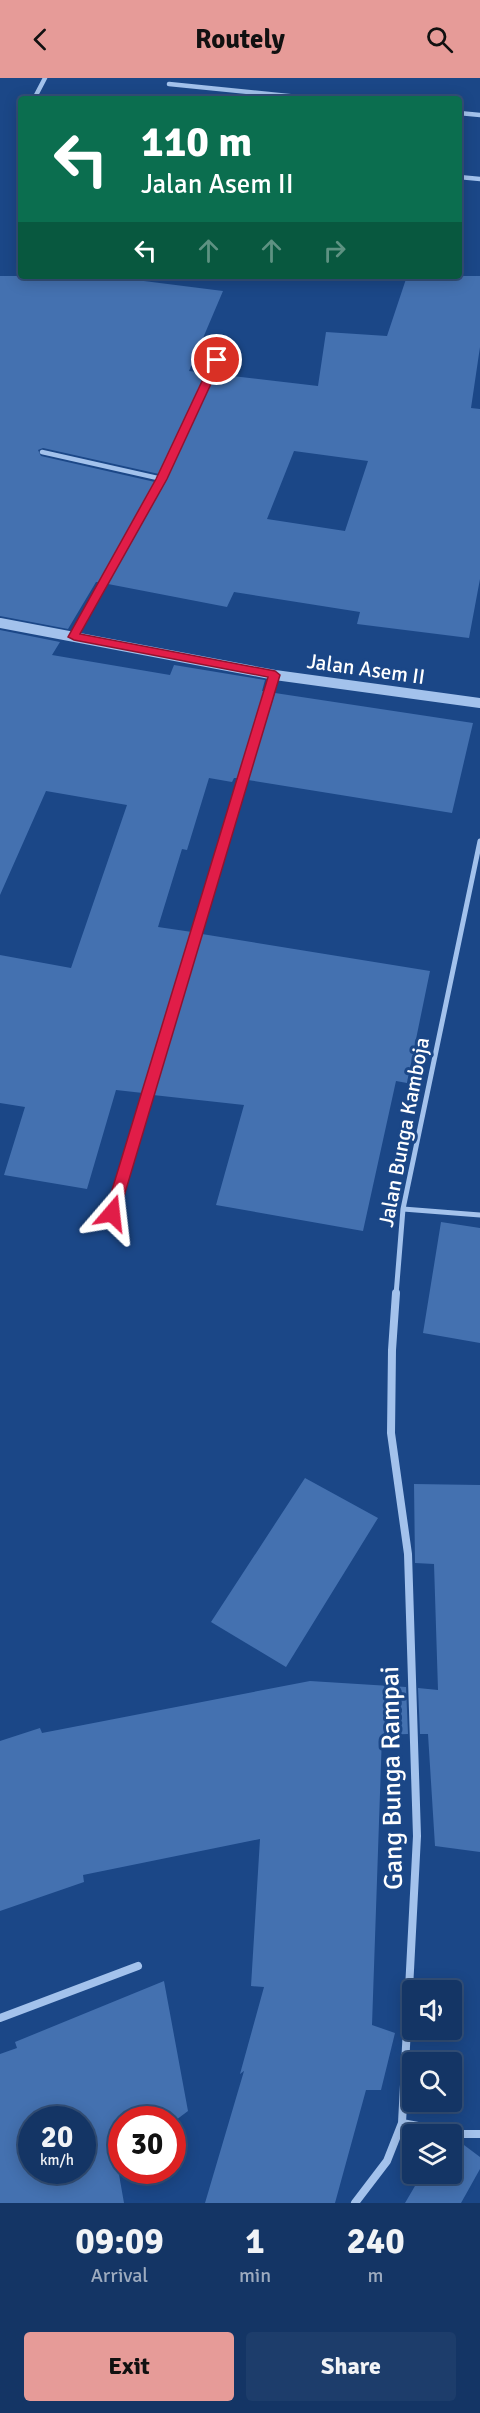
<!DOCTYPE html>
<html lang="en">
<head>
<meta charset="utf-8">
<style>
	:root { --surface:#143565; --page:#1d3d6b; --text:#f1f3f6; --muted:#9dabbf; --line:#335079; --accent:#e69b98 }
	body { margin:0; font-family:Signika,sans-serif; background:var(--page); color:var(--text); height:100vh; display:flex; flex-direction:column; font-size:22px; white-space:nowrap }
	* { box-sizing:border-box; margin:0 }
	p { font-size:20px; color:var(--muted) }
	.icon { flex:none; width:33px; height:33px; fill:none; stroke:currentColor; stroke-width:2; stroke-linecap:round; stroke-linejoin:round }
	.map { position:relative; height:2125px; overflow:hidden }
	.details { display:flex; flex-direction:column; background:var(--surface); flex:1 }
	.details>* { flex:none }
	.banner { position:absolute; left:18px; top:18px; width:444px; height:183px; border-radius:6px; box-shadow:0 3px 15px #0003,0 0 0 2px var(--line); background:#0b6e4f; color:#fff; overflow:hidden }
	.controls { position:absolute; left:402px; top:1902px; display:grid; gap:12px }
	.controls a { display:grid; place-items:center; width:60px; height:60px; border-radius:6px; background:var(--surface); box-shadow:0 3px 15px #0003,0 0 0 2px var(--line); font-size:30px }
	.speed { position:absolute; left:18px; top:2028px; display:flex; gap:12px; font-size:30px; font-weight:700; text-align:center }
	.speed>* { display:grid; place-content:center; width:78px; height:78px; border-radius:50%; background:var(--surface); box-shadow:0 3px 15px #0003,0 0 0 2px var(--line); line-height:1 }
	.speed small { font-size:15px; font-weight:400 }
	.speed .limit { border:9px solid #d22; background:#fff; color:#111 }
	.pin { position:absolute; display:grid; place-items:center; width:51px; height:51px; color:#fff; margin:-26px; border:3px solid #fff; border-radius:50%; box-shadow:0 2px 6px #0007 }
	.me { position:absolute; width:66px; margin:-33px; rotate:17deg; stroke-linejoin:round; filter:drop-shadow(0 0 4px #0008) }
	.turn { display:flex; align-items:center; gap:21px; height:126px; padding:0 24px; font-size:27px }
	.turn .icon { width:78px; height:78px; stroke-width:2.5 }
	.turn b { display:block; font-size:42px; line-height:51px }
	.lanes { display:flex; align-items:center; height:57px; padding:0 24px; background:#0003; justify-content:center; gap:30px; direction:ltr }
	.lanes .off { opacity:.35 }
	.eta { display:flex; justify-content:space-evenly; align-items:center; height:102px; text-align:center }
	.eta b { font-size:36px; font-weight:800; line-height:42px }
	.primary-button { display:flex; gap:12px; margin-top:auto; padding:12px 24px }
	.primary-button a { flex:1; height:69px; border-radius:6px; background:var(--accent); color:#111; font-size:24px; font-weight:800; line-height:69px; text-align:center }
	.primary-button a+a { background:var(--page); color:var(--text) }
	header { display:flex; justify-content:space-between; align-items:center; height:78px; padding:0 24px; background:var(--accent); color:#111; font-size:27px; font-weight:800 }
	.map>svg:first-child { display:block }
</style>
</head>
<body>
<header><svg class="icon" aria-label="back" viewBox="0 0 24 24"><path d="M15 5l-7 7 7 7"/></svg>Routely<svg class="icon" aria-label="search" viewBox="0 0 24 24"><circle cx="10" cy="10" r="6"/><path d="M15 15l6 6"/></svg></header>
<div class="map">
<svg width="480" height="2125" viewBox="0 0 480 2125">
	<rect width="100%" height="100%" fill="#1b4787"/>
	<!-- building -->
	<path fill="#4471b0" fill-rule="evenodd" d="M0 198H138L136 202 223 213 189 293 206 295 159 396 43 370 38 372 41 378 155 404 99 504H96L68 551 0 538Z
		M407 198H480V269L471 330 480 331V501L469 560 357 546 360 534 234 514 227 529 108 506 166 403 215 296 318 308 326 254 387 258ZM294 373 368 383 345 453 267 441Z
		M0 552 60 564 52 577 170 597 174 587 265 602 262 613H265L239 700H234L232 704 209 700 187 772 182 771 158 849 192 854 143 1015 116 1012 87 1111 4 1097 25 1029 0 1025V877L71 890 127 727 46 713 0 817Z
		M275 615 473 645 452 735 248 702Z
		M202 856 430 893 407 1005 396 1003 363 1153 216 1127 244 1027 153 1017Z
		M441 1144 480 1150V1265L423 1255Z
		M305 1400 378 1440 286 1589 211 1544Z
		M414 1406 480 1407V1774L435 1768 428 1656H420L418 1610 438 1612 434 1486 415 1485Z
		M310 1603 406 1609 408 1656 382 1657 372 1947 395 1955 381 2012H366L335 2125H205L244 1993 240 1996 264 1909 251 1908 260 1761 83 1797 84 1804 0 1833V1663L40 1650 42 1655Z
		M164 1903 188 2033 172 2045V2042H122V2082L117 2085 124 2125H0V1976L17 1970 15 1964ZM32 2042H82V2092H32Z
		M452 2060 456 2061 480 2079V2091L461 2125H405L422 2096H452Z"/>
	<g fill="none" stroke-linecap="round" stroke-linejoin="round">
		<!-- minor-far2 -->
		<path stroke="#a3c2ec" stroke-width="4.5" d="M169 6 318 21
			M34 21 45 0
			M459 35 480 37
			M459 99 480 101
			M42 374 162 401
			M92 526 162 401 226 262"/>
		<!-- minor-far1 -->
		<path stroke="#a3c2ec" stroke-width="5" d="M73 559 93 524
			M403 1131 480 1137
			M112 1135 275 597
			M396 1217 403 1131 480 763"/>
		<!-- minor -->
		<path stroke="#a3c2ec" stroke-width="8" d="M0 1940 138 1888
			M402 2045 461 2056H480
			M355 2125 387 2083 402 2045 417 1758 408 1476 391 1355 392 1272 396 1215"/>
		<!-- tertiary -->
		<path stroke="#a3c2ec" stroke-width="10" d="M0 545 275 597 480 625"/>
	</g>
	<!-- route -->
	<path fill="#e11d48" stroke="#92132f" stroke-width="1.5" d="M217 279 222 282 167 401 80 556 275 593 280 597 119 1135 117 1139H107L105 1135 268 599 74 562 68 559 156 401 212 282Z"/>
	<g text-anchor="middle" stroke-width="6" stroke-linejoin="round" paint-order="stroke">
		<!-- street labels -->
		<g font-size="21" fill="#fff" stroke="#1b4787">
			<text transform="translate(366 591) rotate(8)" y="7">Jalan Asem II</text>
			<text transform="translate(404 1054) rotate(-79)" y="7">Jalan Bunga Kamboja</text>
		</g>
		<!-- near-street labels -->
		<g font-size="26" fill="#fff" stroke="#1b4787">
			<text transform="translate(391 1700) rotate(-91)" y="9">Gang Bunga Rampai</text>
		</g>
	</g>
</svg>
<div class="controls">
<a><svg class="icon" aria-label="sound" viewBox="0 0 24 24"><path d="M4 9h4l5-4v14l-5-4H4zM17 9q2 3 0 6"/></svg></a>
<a><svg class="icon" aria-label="search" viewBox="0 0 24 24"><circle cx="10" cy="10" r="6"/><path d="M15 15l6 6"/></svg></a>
<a><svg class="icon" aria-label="layers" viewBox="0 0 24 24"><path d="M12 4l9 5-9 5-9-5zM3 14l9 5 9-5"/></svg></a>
</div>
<div class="speed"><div>20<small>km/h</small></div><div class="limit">30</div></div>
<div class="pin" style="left:217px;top:282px;background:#d93025"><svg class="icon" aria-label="arrive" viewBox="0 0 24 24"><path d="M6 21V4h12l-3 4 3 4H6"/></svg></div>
<svg class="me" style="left:112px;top:1135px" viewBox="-20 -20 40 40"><path d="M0-17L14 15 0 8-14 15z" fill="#e11d48" stroke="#fff" stroke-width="4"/></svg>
<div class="banner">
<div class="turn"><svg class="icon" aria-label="left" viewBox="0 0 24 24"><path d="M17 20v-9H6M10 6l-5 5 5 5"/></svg><div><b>110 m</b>Jalan Asem II</div></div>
<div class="lanes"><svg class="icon" aria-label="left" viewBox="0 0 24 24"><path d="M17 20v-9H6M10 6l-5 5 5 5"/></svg><svg class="icon off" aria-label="ahead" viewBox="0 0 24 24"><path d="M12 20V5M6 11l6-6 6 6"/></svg><svg class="icon off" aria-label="ahead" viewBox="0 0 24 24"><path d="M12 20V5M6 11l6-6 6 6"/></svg><svg class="icon off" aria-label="right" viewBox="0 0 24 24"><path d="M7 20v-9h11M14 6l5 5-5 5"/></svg></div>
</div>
</div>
<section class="details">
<div class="eta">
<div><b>09:09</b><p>Arrival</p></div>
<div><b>1</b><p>min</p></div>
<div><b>240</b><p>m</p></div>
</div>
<div class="primary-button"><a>Exit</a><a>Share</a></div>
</section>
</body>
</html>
